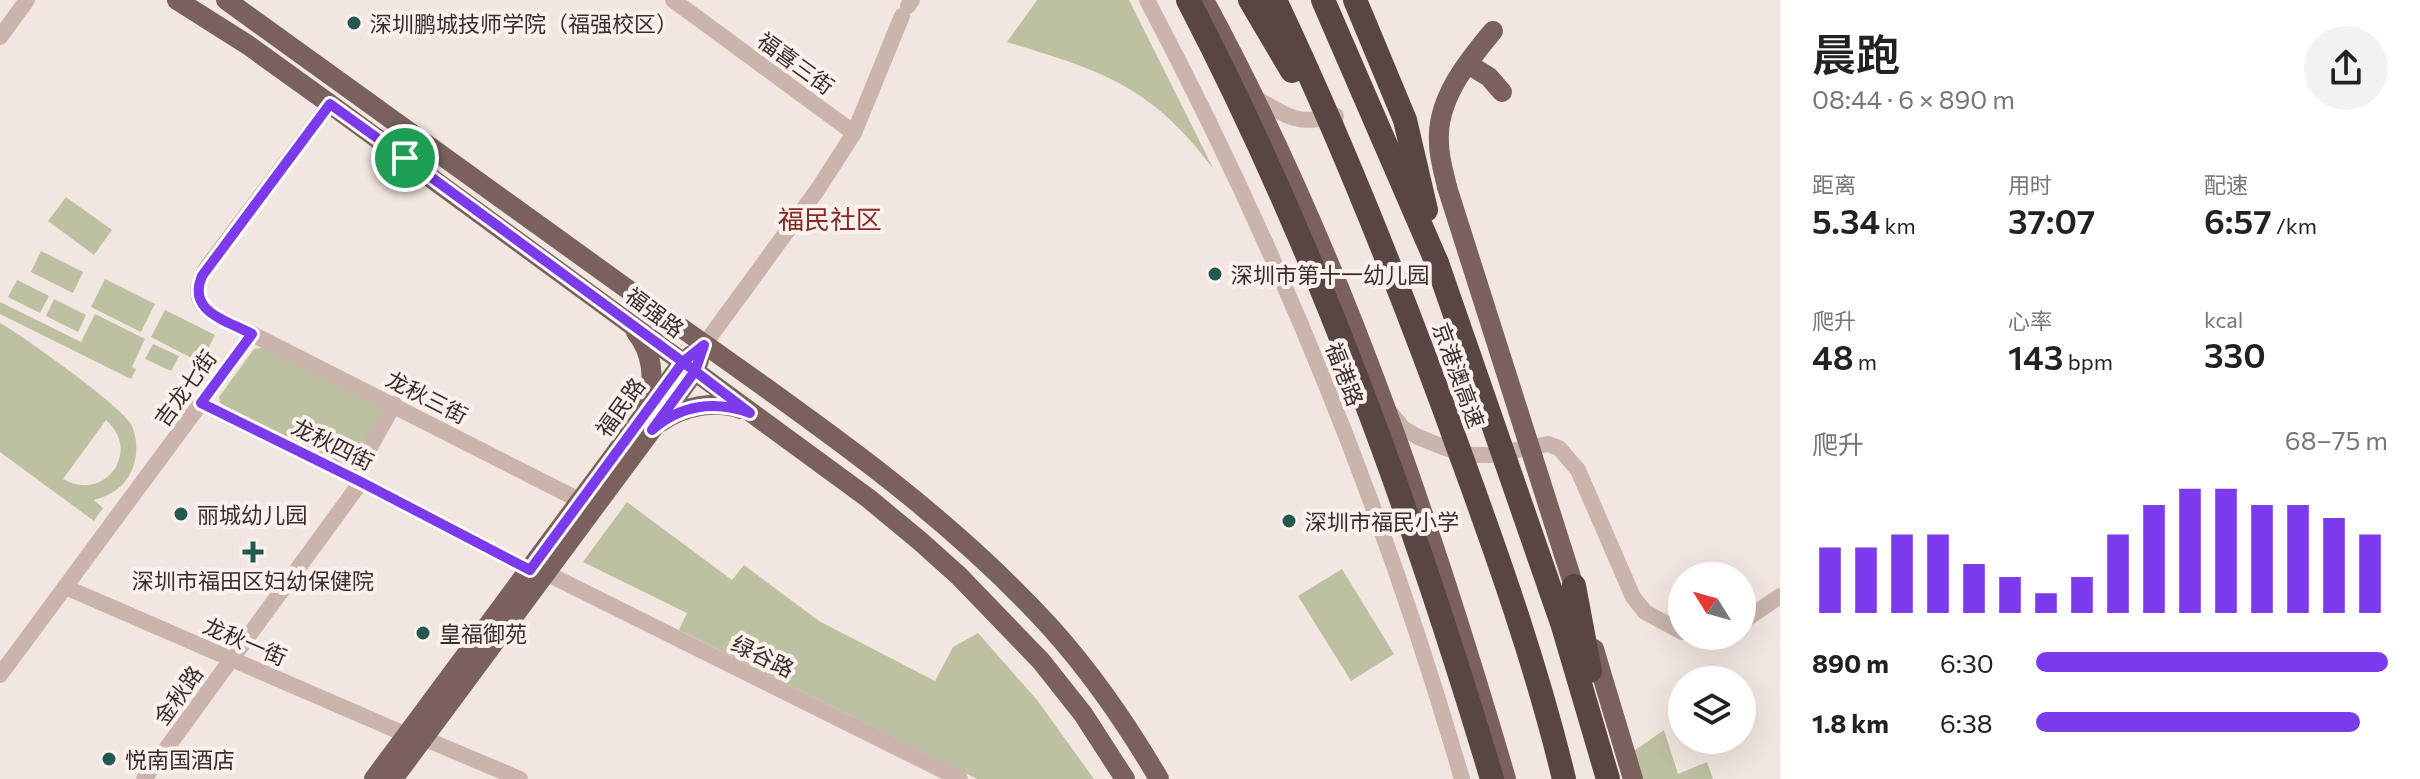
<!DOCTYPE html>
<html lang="zh">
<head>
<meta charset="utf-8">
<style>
	:root { --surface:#fff; --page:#f2f2f2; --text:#222; --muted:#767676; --accent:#7c3aed }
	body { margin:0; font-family:Commissioner,"Noto Sans SC",sans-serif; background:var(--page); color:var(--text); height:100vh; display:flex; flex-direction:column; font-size:30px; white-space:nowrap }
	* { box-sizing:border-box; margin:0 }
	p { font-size:26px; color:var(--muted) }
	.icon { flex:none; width:44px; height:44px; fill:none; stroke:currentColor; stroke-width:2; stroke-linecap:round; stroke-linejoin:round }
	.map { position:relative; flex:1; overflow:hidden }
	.details { display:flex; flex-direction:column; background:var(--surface); width:640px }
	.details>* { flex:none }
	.needle { width:52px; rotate:307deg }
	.fabs { position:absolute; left:1668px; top:562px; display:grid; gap:16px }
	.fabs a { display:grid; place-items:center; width:88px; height:88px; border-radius:50%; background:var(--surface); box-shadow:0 8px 32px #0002; font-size:40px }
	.pin { position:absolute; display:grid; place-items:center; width:68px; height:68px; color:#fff; margin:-34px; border:4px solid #fff; border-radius:50%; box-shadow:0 2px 8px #0007 }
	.round { display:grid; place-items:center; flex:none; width:84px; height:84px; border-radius:42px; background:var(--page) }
	.headline { display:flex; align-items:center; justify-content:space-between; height:136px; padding:0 32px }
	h1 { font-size:44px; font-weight:600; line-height:60px }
	.stats { display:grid; grid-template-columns:repeat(3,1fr); gap:12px; height:136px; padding:8px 32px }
	.stats div { display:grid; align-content:center }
	.stats b { font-size:34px; font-weight:600 }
	.stats small { font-size:22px; font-weight:400 }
	.stats p { font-size:22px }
	.chart { height:224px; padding:16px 32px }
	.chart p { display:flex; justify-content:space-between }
	.chart svg { width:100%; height:144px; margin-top:8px; stroke:var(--accent); stroke-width:6 }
	ul { padding:0 32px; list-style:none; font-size:26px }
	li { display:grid; grid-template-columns:128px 96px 1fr; align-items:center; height:60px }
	li i { height:20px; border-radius:10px; background:var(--accent) }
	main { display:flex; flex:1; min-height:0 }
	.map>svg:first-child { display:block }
</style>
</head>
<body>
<main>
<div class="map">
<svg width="1780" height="779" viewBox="0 0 1780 779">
	<rect width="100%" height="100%" fill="#f2e6e0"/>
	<g fill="#bdc1a1" fill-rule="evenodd">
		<path d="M1037,0H1129L1213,168C1150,85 1102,71 1007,42Z"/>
		<polygon points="66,197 112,230 94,255 48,221"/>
		<polygon points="41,251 83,272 73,293 31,272"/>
		<polygon points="105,279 155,304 141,332 91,307"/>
		<polygon points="17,280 49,296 40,313 8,297"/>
		<polygon points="54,299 86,315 78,332 46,316"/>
		<polygon points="0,302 81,342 95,314 145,339 132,367 136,369 131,379 0,314"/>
		<polygon points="165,310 215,335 201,363 151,337"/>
		<path d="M0,323C23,336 120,405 131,424C138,439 138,457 131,472C124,487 110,496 94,500L103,508L94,521L0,452ZM106,420C142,451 105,503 63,479Z"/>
		<polygon points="153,344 179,356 171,371 145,359"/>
		<polygon points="267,347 380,403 384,415 357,464 345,468 221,408 219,397 254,349"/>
		<polygon points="627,502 732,580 744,565 819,621 935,681 953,647 978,633 1037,700 1094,779 977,779 679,630 687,613 583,562"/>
		<polygon points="1342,569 1394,654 1351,681 1298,596"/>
		<polygon points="1664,730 1678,774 1707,762 1713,779 1639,779 1634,751"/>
	</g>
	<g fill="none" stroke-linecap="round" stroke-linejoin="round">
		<g stroke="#cab4ac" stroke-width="16">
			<polyline points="673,0 854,133"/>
			<path d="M1147,0C1278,248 1384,509 1462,779"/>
			<polyline points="908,6 912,0"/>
			<polyline points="0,37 27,0"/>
			<path d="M1253,96C1286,116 1297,126 1336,116"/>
			<polyline points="252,334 581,501"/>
			<polyline points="704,345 818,189 854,133 902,16"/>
			<polyline points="201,403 361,482 530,570"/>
			<polyline points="1389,411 1403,428 1418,437 1448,449 1472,455 1491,455 1548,444 1559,448 1578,470 1633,597 1645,612 1682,632"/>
			<polyline points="353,478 394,404"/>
			<polyline points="546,573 960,779"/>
			<polyline points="65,587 407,735"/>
			<polyline points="1742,622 1780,596"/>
			<path d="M0,675L252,334C221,317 180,310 207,267L330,104"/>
			<polyline points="423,738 520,779"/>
			<polyline points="144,779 361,482"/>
		</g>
		<g stroke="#7a615d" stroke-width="20">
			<polyline points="177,0 248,45 330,104 868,498 920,541 959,576 1041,661 1083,714 1125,779"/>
			<path d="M226,0C369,103 512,206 655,309C793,408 938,503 1052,629C1093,675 1128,726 1159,779"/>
			<path d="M1204,0C1337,245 1428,512 1506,779"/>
			<polyline points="1468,64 1489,77 1502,92"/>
			<path d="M1447,187C1444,173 1439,158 1439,143C1436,100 1467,62 1493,31"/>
			<path d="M636,332C654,355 655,381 646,408"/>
			<path d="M661,422C683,406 715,400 741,409"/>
			<polyline points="374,779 683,362 692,355"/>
			<polyline points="393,779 665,412 695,371 699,360"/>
		</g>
		<g stroke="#594542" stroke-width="24">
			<path d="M1188,0C1317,248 1412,512 1492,779"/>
			<polyline points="1323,0 1437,263"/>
			<polyline points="1355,0 1405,120 1426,210"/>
		</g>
		<g stroke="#7a615d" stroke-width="20">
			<polyline points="1447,187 1578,599"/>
			<polyline points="1594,649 1633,779"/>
		</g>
		<g stroke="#594542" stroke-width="24">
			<polyline points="1250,0 1292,71"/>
			<path d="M1275,0C1346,150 1407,305 1463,461C1501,565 1538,671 1564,779"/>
			<polyline points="1437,263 1563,626 1608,779"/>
			<polyline points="1574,586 1590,671"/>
		</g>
	</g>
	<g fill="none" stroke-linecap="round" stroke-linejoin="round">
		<g stroke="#fff" stroke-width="16">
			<path id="route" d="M405,158L330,104L202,276C187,312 226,320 252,334L201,403L361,482L530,570L683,362L750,413C715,400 680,405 652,430L695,371L704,345L683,362L405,158"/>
		</g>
		<use href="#route" stroke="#7c3aed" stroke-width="10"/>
	</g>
	<g fill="#225951" stroke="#faf1ed" stroke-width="3">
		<circle cx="354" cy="23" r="8"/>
		<circle cx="1215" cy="274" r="8"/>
		<circle cx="181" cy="514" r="8"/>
		<circle cx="1289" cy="521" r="8"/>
		<path d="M249 540h8v8h8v8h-8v8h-8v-8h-8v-8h8z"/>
		<circle cx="423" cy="633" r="8"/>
		<circle cx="109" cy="759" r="8"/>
	</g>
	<g text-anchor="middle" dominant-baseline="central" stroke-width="8" stroke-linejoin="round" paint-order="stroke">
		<g font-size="22" fill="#392c2b" stroke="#faf1ed" text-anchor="start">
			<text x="370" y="23">深圳鹏城技师学院（福强校区）</text>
			<text x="1231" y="274">深圳市第十一幼儿园</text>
			<text x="197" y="514">丽城幼儿园</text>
			<text x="1305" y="521">深圳市福民小学</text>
			<text x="253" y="580" text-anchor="middle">深圳市福田区妇幼保健院</text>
			<text x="439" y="633">皇福御苑</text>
			<text x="125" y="759">悦南国酒店</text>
		</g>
		<g font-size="22" fill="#392c2b" stroke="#faf1ed">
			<text transform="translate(796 63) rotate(36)">福喜三街</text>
			<text transform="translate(655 312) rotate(37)">福强路</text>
			<text transform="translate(1345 374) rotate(69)">福港路</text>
			<text transform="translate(1459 375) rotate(70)">京港澳高速</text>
			<text transform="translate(185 388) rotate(-54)">吉龙七街</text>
			<text transform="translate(427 397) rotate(27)">龙秋三街</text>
			<text transform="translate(620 407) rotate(-54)">福民路</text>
			<text transform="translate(333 444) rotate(26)">龙秋四街</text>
			<text transform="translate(245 641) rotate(23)">龙秋一街</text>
			<text transform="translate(763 656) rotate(26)">绿谷路</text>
			<text transform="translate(178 695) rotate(-54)">金秋路</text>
		</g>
		<g font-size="26" fill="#852a27" stroke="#faf1ed">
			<text x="830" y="218">福民社区</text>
		</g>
	</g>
</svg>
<div class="fabs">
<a><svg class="needle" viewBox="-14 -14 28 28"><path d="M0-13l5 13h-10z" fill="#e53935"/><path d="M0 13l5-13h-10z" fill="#767676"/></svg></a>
<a><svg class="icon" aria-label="layers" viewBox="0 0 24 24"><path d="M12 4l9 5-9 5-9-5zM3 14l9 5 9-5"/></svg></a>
</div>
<div class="pin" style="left:405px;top:158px;background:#1e9e55"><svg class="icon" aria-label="arrive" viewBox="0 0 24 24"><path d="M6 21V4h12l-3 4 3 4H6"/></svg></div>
</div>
<section class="details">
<div class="headline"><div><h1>晨跑</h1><p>08:44 · 6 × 890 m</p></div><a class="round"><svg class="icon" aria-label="share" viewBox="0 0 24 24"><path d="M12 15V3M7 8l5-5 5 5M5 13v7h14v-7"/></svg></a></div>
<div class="stats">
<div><p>距离</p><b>5.34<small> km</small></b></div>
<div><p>用时</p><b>37:07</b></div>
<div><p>配速</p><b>6:57<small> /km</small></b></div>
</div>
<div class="stats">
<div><p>爬升</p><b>48<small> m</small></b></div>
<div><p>心率</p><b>143<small> bpm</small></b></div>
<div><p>kcal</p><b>330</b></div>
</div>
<div class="chart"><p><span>爬升</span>68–75 m</p>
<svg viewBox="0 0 160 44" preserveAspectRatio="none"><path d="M5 44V24M15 44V24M25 44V20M35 44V20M45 44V29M55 44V33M65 44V38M75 44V33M85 44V20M95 44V11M105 44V6M115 44V6M125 44V11M135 44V11M145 44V15M155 44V20"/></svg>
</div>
<ul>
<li><b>890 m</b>6:30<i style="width:100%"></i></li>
<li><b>1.8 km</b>6:38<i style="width:92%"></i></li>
</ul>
</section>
</main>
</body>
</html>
